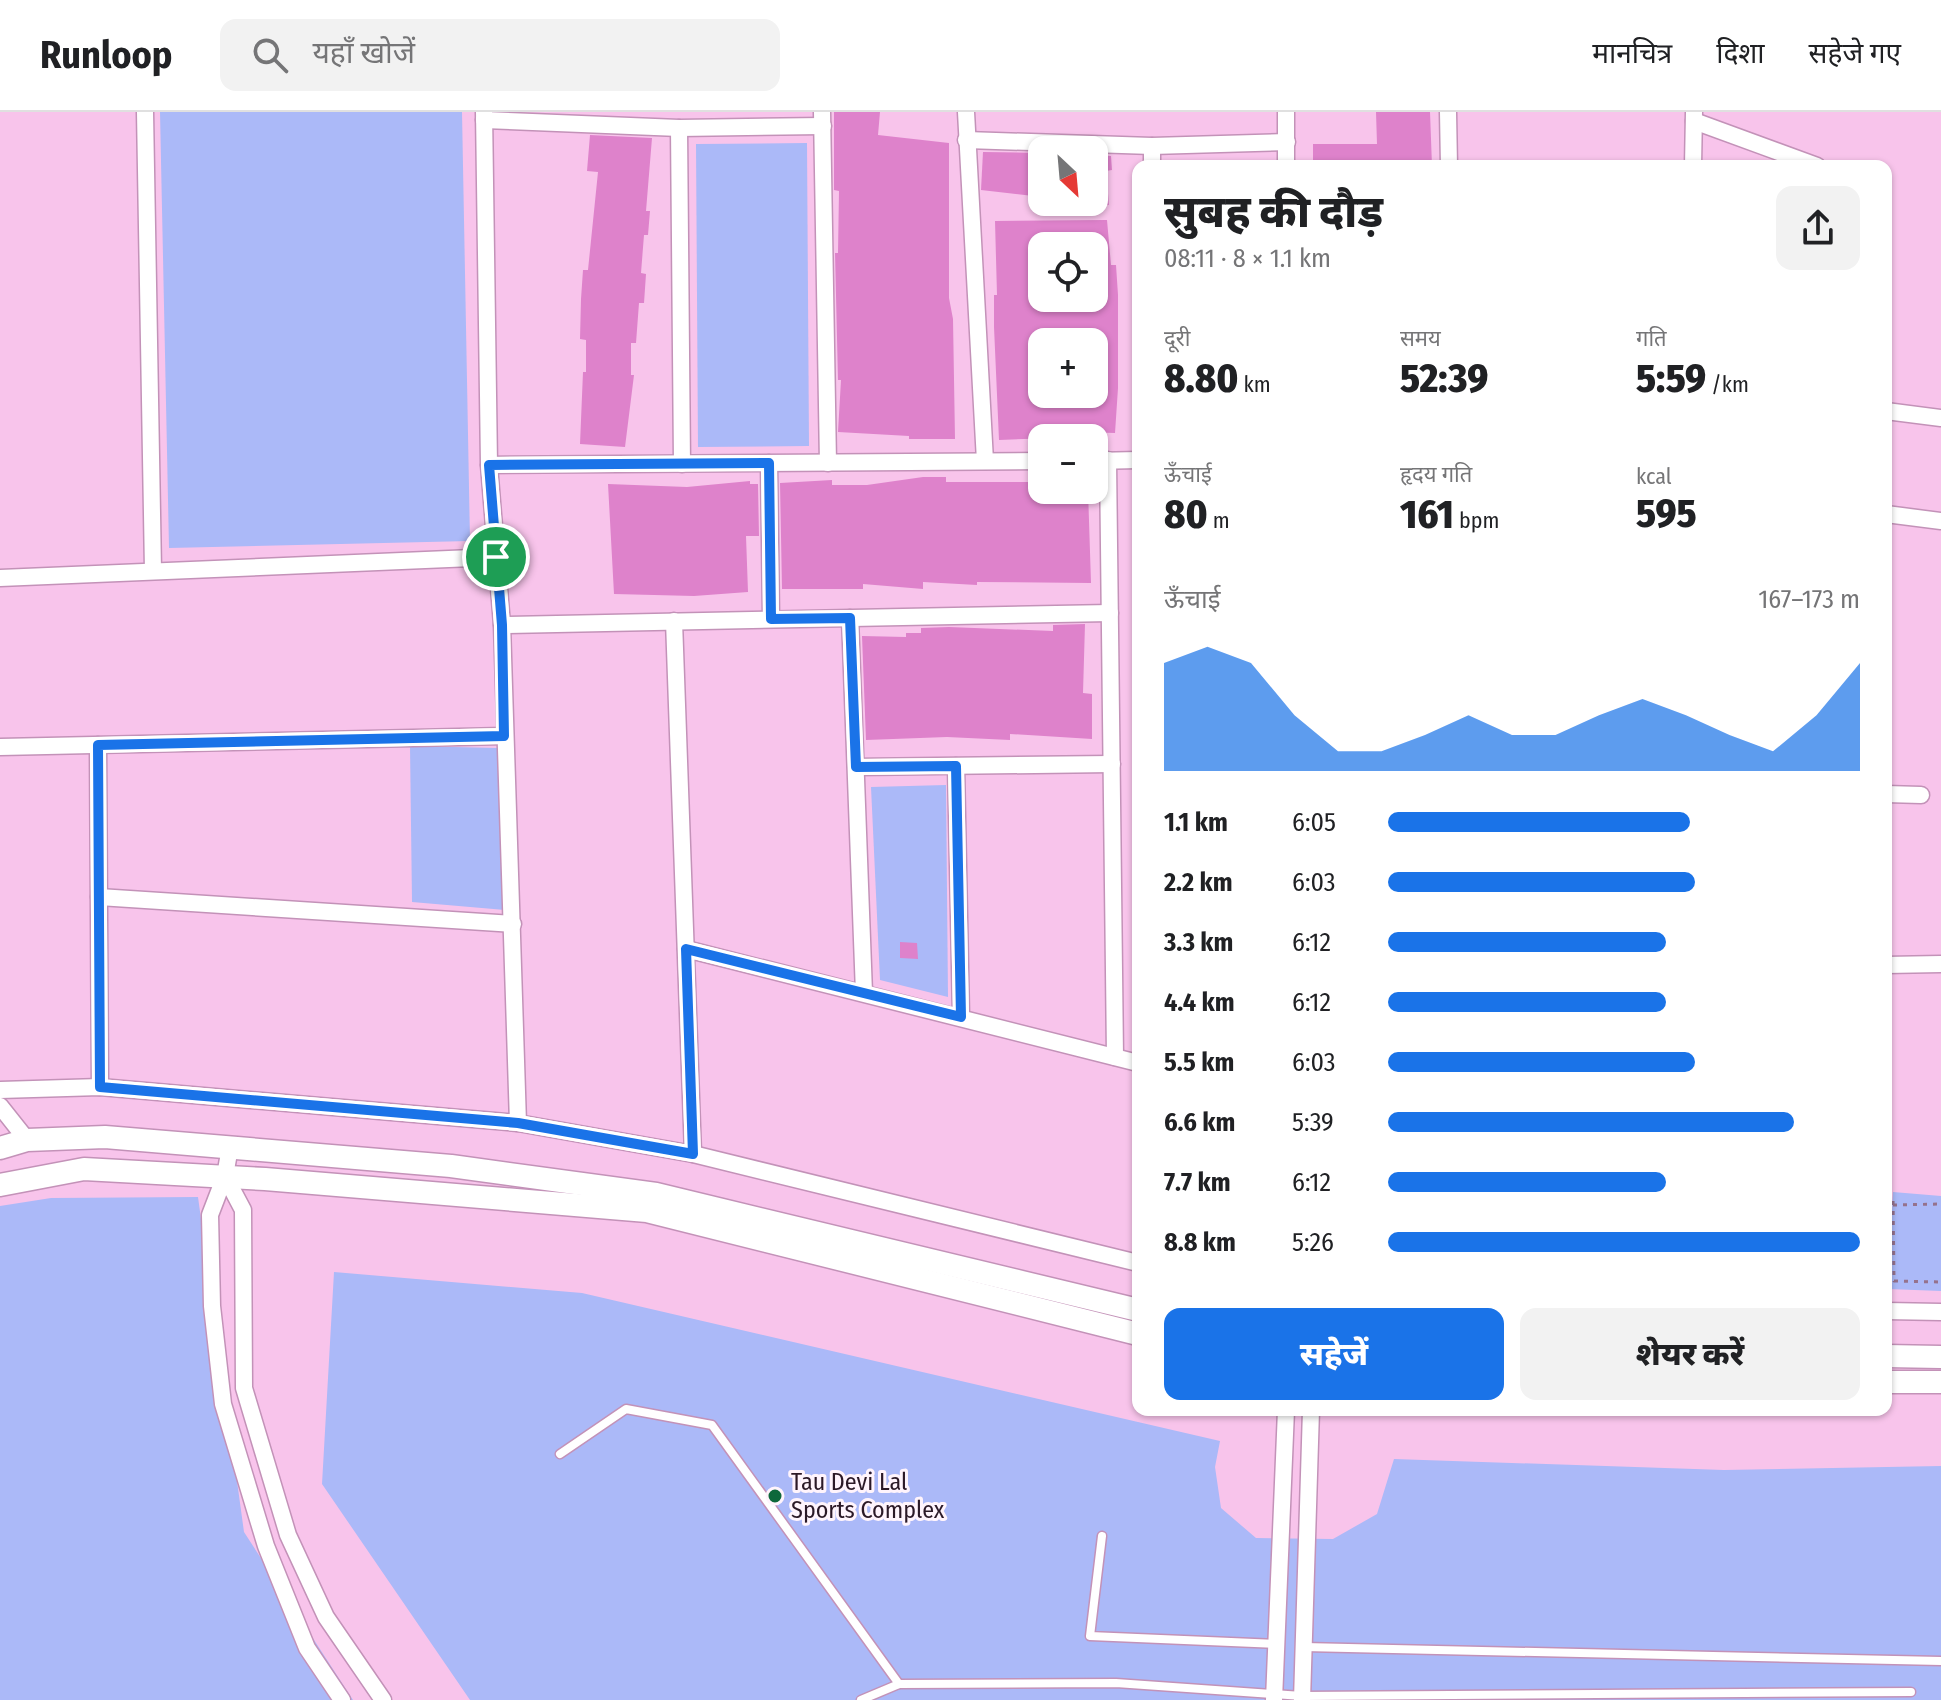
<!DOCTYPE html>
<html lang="hi">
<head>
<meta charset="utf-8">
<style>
	:root { --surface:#fff; --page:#f2f2f2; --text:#202124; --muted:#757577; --line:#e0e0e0; --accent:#1a73e8 }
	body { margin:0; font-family:"Fira Sans Condensed","Noto Sans Devanagari",sans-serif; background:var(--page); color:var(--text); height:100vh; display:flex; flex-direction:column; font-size:30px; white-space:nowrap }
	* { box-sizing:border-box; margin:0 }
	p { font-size:26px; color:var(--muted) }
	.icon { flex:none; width:44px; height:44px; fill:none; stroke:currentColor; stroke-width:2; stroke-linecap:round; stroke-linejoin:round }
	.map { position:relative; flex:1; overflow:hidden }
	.panel { position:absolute; left:1132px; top:48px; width:760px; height:1256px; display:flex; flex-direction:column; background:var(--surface); border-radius:16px; box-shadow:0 2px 6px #0004 }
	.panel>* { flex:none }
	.needle { width:52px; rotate:154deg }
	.controls { position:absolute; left:1028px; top:24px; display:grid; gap:16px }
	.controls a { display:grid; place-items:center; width:80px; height:80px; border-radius:16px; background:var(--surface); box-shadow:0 2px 6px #0004; font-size:40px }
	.pin { position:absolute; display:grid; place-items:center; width:68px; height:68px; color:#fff; margin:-34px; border:4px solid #fff; border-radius:50%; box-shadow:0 2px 8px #0007 }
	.round { display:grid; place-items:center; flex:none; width:84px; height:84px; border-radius:16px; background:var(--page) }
	.headline { display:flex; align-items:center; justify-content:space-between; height:136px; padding:0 32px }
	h1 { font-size:44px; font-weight:800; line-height:60px }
	.stats { display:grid; grid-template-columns:repeat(3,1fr); gap:12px; height:136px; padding:8px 32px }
	.stats div { display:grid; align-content:center }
	.stats b { font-size:40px; font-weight:800 }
	.stats small { font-size:22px; font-weight:400 }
	.stats p { font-size:22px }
	.chart { height:224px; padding:16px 32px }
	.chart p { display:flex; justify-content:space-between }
	.chart svg { width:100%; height:144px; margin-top:8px; fill:var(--accent); opacity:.7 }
	.button { display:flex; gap:16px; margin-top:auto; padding:16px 32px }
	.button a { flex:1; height:92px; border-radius:16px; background:var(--accent); color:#fff; font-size:32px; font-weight:800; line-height:92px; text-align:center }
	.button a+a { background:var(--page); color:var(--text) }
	ul { padding:0 32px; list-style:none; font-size:26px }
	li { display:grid; grid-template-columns:128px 96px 1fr; align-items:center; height:60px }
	li i { height:20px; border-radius:10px; background:var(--accent) }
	header { display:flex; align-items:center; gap:48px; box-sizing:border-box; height:112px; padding:0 40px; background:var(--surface); border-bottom:2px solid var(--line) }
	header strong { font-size:38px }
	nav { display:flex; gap:44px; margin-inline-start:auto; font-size:28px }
	.search { width:560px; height:72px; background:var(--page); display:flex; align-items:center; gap:20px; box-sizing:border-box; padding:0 28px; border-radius:16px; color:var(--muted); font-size:30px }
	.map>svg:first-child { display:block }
</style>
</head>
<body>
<header>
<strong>Runloop</strong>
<div class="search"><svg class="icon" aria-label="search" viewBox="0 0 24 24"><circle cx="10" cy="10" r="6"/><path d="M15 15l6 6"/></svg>यहाँ खोजें</div>
<nav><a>मानचित्र</a><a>दिशा</a><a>सहेजे गए</a></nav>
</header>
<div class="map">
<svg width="1941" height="1588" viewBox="0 0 1941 1588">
	<rect width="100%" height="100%" fill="#f8c4eb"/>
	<g fill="#abb9f8">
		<polygon points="160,0 462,0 470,429 169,436"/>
		<polygon points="807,31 809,334 698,335 696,32"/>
		<polygon points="410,634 497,636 505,798 412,790"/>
		<polygon points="946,673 948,885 880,868 871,675"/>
		<polygon points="1893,1080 1941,1084 1941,1179 1888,1177"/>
		<polygon points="198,1085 244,1420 353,1588 0,1588 0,1094 51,1086"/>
		<polygon points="334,1160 582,1181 1220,1329 1215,1355 1221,1396 1256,1426 1333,1427 1377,1402 1394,1347 1724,1358 1941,1354 1941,1588 470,1588 322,1372"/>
	</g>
	<g fill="#de82cb" fill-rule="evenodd">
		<polygon points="834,0 880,0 878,23 949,31 949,186 953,207 955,327 909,327 909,324 838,320 841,268 838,268 835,141 838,141 839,79 834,78"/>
		<polygon points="1376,0 1430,0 1432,54 1313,54 1313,32 1377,32"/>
		<polygon points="590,23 652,26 646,99 650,99 648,123 644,123 641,161 646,162 644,191 639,191 636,231 631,231 631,263 634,263 625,335 580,332 583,260 586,260 586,228 580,227 581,187 583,158 588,158 598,60 587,59"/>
		<polygon points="983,40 1042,41 1042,85 981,78"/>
		<polygon points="1094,43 1111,44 1112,58 1106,59 1109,93 1094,91"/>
		<path d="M1107,108L1111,153H1116L1118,183V276L1115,321L1053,319V326L999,328L994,215V183H997L995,109ZM1042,134H1094V188L1048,193V186H1042ZM1094,223V286L1042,282V230Z"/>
		<polygon points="923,365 946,365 946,370 1042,370 1042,378 1088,378 1091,471 977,470 977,473 923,470 923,477 863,472 863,477 782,477 780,371 832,368 832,373 867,373"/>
		<polygon points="750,369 750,372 758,372 759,424 746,424 748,480 694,484 614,482 608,372 687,375"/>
		<polygon points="1085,512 1083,581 1092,582 1092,627 1010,622 1010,628 947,625 866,628 862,524 906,525 906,521 921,521 921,516 949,515 1053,519 1053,513"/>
		<polygon points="900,830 917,831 918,847 900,846"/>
	</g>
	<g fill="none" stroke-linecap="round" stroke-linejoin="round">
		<g stroke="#c392b8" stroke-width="11">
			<g id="service">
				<polyline points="560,1342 626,1297 712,1313 899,1572"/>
				<polyline points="1102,1424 1090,1524 1276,1532"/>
				<polyline points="1304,1535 1941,1549"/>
				<polyline points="861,1588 899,1572 1116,1571 1302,1584 1911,1580"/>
			</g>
		</g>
		<g stroke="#c392b8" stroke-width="19">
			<g id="minor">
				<polyline points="145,0 153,459"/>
				<polyline points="484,0 489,353 502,513 518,1011"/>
				<polyline points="822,0 828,351"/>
				<polyline points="966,0 985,349"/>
				<polyline points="1448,0 1449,54"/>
				<polyline points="484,8 679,16 823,14"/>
				<polyline points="1694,9 1817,54"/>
				<polyline points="679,16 682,352"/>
				<polyline points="966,28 1152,34 1287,30"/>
				<polyline points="1152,34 1152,54"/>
				<polyline points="1286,54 1286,0"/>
				<polyline points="1693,54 1694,0"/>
				<polyline points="1886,299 1941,306"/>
				<polyline points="1108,348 1115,945"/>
				<polyline points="1094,349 1138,348"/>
				<polyline points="769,351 771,507"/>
				<polyline points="489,353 1042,349"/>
				<polyline points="1886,402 1941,409"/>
				<polyline points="0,466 496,445"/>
				<polyline points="850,506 864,881"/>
				<polyline points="674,509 693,1042"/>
				<polyline points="502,513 1110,501"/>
				<polyline points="98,633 100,975"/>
				<polyline points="0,635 504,624"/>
				<polyline points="956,654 961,905"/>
				<polyline points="856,655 1112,652"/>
				<polyline points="1886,682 1921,683"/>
				<polyline points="99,785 513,812"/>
				<polyline points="686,837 1138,951"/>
				<polyline points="1886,853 1941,852"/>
				<polyline points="0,978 100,975 518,1011 693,1042 1138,1151"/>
				<polyline points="0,994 27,1028"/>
				<polyline points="230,1035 225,1064 210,1103 212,1194 223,1292 266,1434 307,1536 342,1588"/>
				<polyline points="225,1064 243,1098 244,1276 288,1423 326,1505 383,1588"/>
				<polyline points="1886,1199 1941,1200"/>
				<polyline points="1274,1588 1286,1298"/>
				<polyline points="1302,1588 1311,1298"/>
			</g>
		</g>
		<g stroke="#c392b8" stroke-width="25">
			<g id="tertiary">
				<polyline points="0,1036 27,1028 105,1025 451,1054 656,1082 1138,1198"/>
				<polyline points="0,1073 84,1057 265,1067 647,1099 1138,1222"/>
				<polyline points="1886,1244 1941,1245"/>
				<polyline points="1886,1270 1941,1270"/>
			</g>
		</g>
		<g stroke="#95728d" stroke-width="3" stroke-dasharray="4 6" stroke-linecap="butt">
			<polyline points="1886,1086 1893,1086 1894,1169 1941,1170"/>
			<polyline points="1893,1093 1941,1092"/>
		</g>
		<use href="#service" stroke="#fff" stroke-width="8"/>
		<use href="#minor" stroke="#fff" stroke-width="16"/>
		<use href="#tertiary" stroke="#fff" stroke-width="22"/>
	</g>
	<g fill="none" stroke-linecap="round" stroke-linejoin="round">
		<g stroke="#fff" stroke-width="16">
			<polygon id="route" points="769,351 771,507 850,506 856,655 956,654 961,905 686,837 693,1042 518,1011 100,975 98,633 504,624 502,513 489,353"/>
		</g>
		<use href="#route" stroke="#1a73e8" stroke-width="10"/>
	</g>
	<circle fill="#0d683b" stroke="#fff4fc" stroke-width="3" cx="775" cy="1384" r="8"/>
	<g text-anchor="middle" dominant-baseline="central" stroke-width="6" stroke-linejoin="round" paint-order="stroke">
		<g font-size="24" fill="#2b1927" stroke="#fff4fc" text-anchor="start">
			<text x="791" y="1370">Tau Devi Lal<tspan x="791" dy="28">Sports Complex</tspan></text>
		</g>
	</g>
</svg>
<div class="controls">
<a><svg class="needle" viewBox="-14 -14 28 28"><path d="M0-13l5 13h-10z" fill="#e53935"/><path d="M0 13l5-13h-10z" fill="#757577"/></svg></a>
<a><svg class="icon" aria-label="locate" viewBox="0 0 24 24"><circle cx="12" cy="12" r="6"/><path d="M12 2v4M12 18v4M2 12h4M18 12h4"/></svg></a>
<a>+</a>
<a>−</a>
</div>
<div class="pin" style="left:496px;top:445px;background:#1e9e55"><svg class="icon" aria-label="arrive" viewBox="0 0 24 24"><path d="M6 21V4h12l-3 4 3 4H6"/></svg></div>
<section class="panel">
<div class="headline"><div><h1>सुबह की दौड़</h1><p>08:11 · 8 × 1.1 km</p></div><a class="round"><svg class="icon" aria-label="share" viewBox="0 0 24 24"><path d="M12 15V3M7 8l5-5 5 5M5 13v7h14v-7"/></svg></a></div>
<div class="stats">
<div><p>दूरी</p><b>8.80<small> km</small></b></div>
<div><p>समय</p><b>52:39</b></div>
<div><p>गति</p><b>5:59<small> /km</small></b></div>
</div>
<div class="stats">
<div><p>ऊँचाई</p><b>80<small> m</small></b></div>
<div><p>हृदय गति</p><b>161<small> bpm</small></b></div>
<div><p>kcal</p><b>595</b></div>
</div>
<div class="chart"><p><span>ऊँचाई</span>167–173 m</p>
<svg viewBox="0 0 160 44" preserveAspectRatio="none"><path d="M0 44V11L10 6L20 11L30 27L40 38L50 38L60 33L70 27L80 33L90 33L100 27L110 22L120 27L130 33L140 38L150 27L160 11V44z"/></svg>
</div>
<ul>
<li><b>1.1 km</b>6:05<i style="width:64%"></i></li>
<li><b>2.2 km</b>6:03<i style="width:65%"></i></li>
<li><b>3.3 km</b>6:12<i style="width:59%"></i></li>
<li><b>4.4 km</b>6:12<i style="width:59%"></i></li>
<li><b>5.5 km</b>6:03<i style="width:65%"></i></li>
<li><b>6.6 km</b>5:39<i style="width:86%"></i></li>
<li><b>7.7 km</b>6:12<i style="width:59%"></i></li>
<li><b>8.8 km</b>5:26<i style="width:100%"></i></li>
</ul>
<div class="button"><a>सहेजें</a><a>शेयर करें</a></div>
</section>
</div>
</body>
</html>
